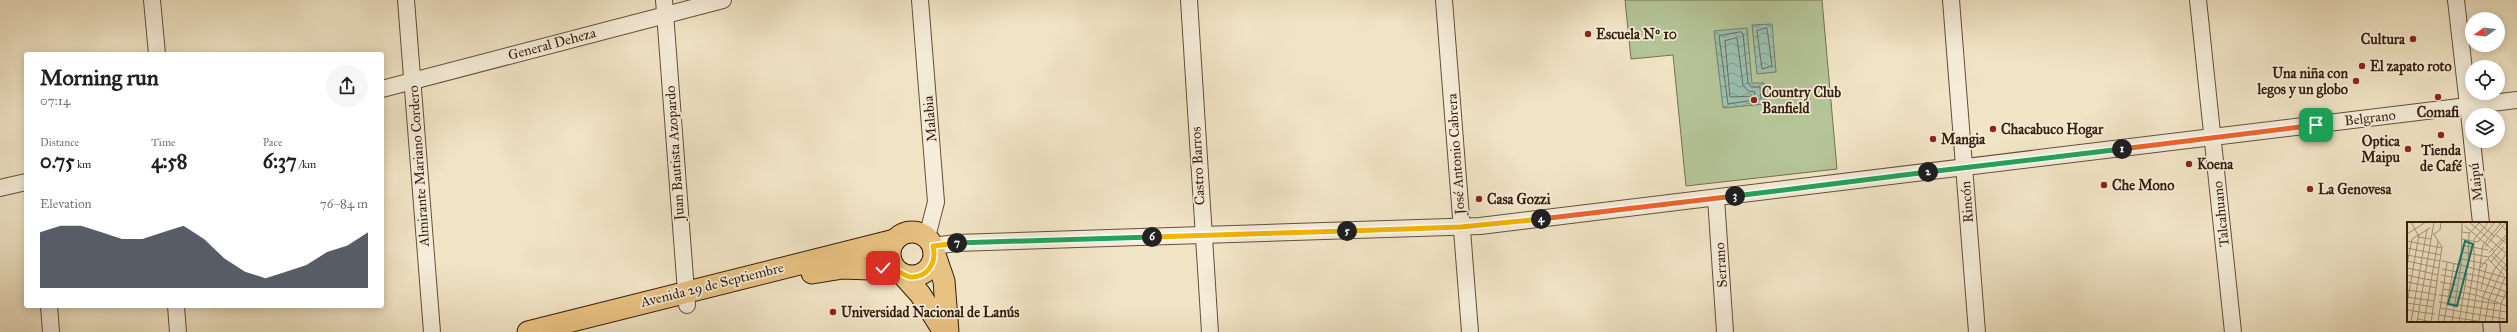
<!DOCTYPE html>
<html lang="en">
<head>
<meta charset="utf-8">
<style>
	:root { --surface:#fff; --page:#f6f6f6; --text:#202124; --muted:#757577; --accent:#111827 }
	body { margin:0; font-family:"IM FELL Great Primer",serif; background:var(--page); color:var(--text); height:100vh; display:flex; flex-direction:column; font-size:15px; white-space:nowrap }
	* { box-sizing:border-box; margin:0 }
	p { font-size:13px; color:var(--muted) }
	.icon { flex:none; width:22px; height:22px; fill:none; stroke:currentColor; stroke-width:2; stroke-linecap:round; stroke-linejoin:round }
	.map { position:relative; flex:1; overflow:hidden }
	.side { position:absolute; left:24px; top:52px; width:360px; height:256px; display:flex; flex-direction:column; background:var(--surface); border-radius:4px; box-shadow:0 2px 10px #0003 }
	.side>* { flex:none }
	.needle { width:26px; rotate:255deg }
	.fabs { position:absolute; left:2465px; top:12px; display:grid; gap:8px }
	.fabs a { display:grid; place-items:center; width:40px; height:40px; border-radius:50%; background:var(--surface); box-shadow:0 2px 10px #0003; font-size:20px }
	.pin { position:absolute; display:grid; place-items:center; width:34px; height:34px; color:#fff; margin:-17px; border-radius:8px; box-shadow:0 2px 6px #0006 }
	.km { position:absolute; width:20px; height:20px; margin:-10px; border-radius:50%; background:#222; color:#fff; font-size:11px; line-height:20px; text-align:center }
	.round { display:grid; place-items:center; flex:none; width:42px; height:42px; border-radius:21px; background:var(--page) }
	.head { display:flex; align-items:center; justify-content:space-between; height:68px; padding:0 16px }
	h1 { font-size:22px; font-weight:800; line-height:30px }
	.metrics { display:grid; grid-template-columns:repeat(3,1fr); gap:6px; height:68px; padding:4px 16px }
	.metrics div { display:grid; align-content:center }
	.metrics b { font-size:20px; font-weight:800 }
	.metrics small { font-size:11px; font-weight:400 }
	.metrics p { font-size:11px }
	.chart { height:112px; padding:8px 16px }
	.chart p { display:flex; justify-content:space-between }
	.chart svg { width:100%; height:72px; margin-top:4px; fill:var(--accent); opacity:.7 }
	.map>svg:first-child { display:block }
</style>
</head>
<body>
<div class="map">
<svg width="2517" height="332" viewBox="0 0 2517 332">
	<defs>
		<pattern id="water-waves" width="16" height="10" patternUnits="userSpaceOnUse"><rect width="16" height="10" fill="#9bbfaf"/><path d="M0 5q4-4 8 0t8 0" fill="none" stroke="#7f9b8d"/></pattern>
	</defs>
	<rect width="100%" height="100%" fill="#f0e4c5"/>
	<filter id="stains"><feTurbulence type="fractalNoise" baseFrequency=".005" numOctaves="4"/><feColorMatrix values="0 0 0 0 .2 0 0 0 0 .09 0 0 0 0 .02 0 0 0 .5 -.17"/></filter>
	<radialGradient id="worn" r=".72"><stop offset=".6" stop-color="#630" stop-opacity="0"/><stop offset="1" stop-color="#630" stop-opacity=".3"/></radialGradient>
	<polygon fill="#b5c598" stroke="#767152" points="1625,0 1822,0 1837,169 1686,186 1673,55 1631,59"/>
	<g fill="url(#water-waves)" stroke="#737e6e">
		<polygon points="1772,24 1776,72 1757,74 1752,25"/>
		<polygon points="1747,28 1752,83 1764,83 1765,104 1723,108 1714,31"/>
	</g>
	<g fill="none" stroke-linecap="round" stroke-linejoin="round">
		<g stroke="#686e5e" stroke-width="1">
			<polygon points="1767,28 1772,66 1762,69 1757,31"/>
			<polygon points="1741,32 1743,34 1748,83 1751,87 1760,87 1761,99 1728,104 1719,36"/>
			<polygon points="1737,38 1743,85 1748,91 1755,92 1754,96 1730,97 1725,41"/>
		</g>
		<g stroke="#644f3a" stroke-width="18">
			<g id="minor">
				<polyline points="152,0 157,54"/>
				<polyline points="406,0 432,332"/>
				<polyline points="664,0 687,305"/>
				<polyline points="920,0 936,202 927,237"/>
				<polyline points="1189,0 1210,332"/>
				<polyline points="1444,0 1470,332"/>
				<polyline points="1951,0 1977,332"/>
				<polyline points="2198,0 2233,332"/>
				<polyline points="2456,0 2472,140"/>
				<polyline points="382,89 723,0"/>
				<polyline points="2472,141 2481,223"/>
				<polyline points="0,188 26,182"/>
				<polyline points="1716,198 1725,332"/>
				<polyline points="933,246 956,243 1480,226 2517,100"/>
				<polyline points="49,306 51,332"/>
				<polyline points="176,306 178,332"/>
				<polyline points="2491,321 2492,332"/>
			</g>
		</g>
		<g stroke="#361d0c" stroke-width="23">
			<g id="major">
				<circle cx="912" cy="254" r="22"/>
				<polyline points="934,252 944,281 948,332"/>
				<polyline points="812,273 843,268 896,270"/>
				<polyline points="902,274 920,294 944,332"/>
				<polyline points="528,332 895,240"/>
			</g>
		</g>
		<use href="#minor" stroke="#f5edd9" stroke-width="16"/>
		<use href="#major" stroke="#e8c282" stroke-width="21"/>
	</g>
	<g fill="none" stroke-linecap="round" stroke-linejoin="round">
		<g stroke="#fff" stroke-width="8">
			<polyline id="split-1" points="2122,149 2316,125"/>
		</g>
		<g stroke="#fff" stroke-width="8">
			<polyline id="split-2" points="1928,172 2122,149"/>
		</g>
		<g stroke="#fff" stroke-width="8">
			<polyline id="split-3" points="1735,196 1928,172"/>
		</g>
		<g stroke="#fff" stroke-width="8">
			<polyline id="split-4" points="1541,219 1735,196"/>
		</g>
		<g stroke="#fff" stroke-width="8">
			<polyline id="split-5" points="1347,231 1461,227 1541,219"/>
		</g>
		<g stroke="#fff" stroke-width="8">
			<polyline id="split-6" points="1152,237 1347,231"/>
		</g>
		<g stroke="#fff" stroke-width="8">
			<polyline id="split-7" points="957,243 1152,237"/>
		</g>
		<g stroke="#fff" stroke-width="8">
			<path id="split-8" d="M883,268C887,269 892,269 896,270C901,272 904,276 910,277C928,278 937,262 933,246L957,243"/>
		</g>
		<use href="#split-1" stroke="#f0652b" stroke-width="5"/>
		<use href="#split-2" stroke="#22a559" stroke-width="5"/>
		<use href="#split-3" stroke="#22a559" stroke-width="5"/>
		<use href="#split-4" stroke="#f0652b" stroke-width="5"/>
		<use href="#split-5" stroke="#f5b400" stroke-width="5"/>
		<use href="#split-6" stroke="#f5b400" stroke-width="5"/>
		<use href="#split-7" stroke="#22a559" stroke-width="5"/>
		<use href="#split-8" stroke="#f5b400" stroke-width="5"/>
	</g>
	<g fill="#8f2418" stroke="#f5edd9" stroke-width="1.5">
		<circle cx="1588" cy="34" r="4"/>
		<circle cx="2413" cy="39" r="4"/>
		<circle cx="2362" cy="66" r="4"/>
		<circle cx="2356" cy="81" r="4"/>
		<circle cx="2438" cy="97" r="4"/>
		<circle cx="1754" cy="100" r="4"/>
		<circle cx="1993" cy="129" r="4"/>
		<circle cx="2441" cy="135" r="4"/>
		<circle cx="1933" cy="139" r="4"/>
		<circle cx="2408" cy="149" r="4"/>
		<circle cx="2189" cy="164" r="4"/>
		<circle cx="2104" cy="185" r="4"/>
		<circle cx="2310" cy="189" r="4"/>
		<circle cx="1479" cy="199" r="4"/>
		<circle cx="833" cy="312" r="4"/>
	</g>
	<g text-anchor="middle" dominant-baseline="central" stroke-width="3.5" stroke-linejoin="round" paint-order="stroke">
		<g font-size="14" font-weight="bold" fill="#361d0c" stroke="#f5edd9" text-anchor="start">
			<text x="1596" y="34">Escuela Nº 10</text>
			<text x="2405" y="39" text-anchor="end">Cultura</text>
			<text x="2370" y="66">El zapato roto</text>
			<text x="2348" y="73" text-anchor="end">Una niña con<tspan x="2348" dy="16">legos y un globo</tspan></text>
			<text x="1762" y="92">Country Club<tspan x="1762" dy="16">Banfield</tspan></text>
			<text x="2438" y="112" text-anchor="middle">Comafi</text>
			<text x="2001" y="129">Chacabuco Hogar</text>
			<text x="1941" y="139">Mangia</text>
			<text x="2400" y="141" text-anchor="end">Optica<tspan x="2400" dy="16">Maipu</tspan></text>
			<text x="2441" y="150" text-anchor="middle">Tienda<tspan x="2441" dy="16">de Café</tspan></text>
			<text x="2197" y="164">Koena</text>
			<text x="2112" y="185">Che Mono</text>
			<text x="2318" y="189">La Genovesa</text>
			<text x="1487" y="199">Casa Gozzi</text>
			<text x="841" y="312">Universidad Nacional de Lanús</text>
		</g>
		<g font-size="14" fill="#361d0c" stroke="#f5edd9">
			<text transform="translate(552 44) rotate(-15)">General Deheza</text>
			<text transform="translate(2370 118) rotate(-7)">Belgrano</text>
			<text transform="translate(930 119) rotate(-95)">Malabia</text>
			<text transform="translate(675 153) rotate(-94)">Juan Bautista Azopardo</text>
			<text transform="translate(1456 154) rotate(-94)">José Antonio Cabrera</text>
			<text transform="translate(419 166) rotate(-94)">Almirante Mariano Cordero</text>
			<text transform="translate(1198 166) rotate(-93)">Castro Barros</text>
			<text transform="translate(2476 182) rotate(-96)">Maipú</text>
			<text transform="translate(1967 202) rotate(-94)">Rincón</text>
			<text transform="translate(2221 214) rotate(-96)">Talcahuano</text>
			<text transform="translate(1721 265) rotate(-94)">Serrano</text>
			<text transform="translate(712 285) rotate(-14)">Avenida 29 de Septiembre</text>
		</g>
	</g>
	<g transform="translate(2407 222)">
		<rect width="100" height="100" fill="#f0e4c5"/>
		<path fill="none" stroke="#a6947b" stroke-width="1" d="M4,0L11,13M62,0L100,32M91,0L100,9M72,1L88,15M58,4L87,29M55,10L63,11L73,0M0,12L19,0M27,12L33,8L34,0M89,13L100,22M11,15L24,17M5,17L23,6M54,17L71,20L88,0M0,19L35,26M54,23L81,28M78,25L99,0M0,26L34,33M54,30L82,35M82,31L100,12M86,31L100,44M0,33L33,39M84,33L100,50M54,37L80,42L74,67M81,37L97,53M0,39L32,46M35,39L54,43L55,0M84,40L97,25M0,42L5,17M54,43L100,56M61,45L62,11M0,46L19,50M73,46L100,15M35,47L72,54L100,63M19,50L31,53M0,53L17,57M34,53L71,60L100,70M18,57L31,59M0,60L30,66M33,60L50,63M58,64L100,76M36,67L69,73L100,84M0,68L15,70M16,70L30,73M32,73L91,82M0,75L27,79M32,80L100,90M0,81L13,83M0,82L12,12M14,83L26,85M33,86L98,97M0,88L13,90M13,90L28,92M32,93L76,100M11,97L25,100M72,99L76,75L87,48L100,31M4,100L20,7M10,100L27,0M17,100L31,19M24,100L35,25L26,11M31,100L40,41M37,100L47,42M45,100L54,43M52,100L60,51M58,100L67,45V17L82,0M65,100L76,23L95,0M78,100L82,77L94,49L100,42M85,100L88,79L98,55M92,100L94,82L100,68"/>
		<path fill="#0f766e" fill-opacity="0.15" stroke="#0f766e" stroke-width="2" d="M58,19L66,22L50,84L41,82Z"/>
		<rect width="100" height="100" fill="none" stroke="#361d0c" stroke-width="2"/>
	</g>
	<rect width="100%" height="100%" filter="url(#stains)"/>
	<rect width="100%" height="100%" fill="url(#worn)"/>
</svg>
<div class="fabs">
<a><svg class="needle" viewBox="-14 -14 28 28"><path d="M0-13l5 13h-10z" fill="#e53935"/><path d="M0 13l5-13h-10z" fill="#757577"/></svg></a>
<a><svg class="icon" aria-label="locate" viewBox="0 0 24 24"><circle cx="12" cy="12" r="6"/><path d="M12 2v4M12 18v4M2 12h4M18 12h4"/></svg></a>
<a><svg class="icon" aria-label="layers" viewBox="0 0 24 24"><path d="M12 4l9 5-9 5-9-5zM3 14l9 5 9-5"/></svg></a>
</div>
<div class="pin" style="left:2316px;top:125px;background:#1e9e55"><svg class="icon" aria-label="arrive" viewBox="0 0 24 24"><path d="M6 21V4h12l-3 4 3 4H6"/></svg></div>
<div class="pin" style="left:883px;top:268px;background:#d93025"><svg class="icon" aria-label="check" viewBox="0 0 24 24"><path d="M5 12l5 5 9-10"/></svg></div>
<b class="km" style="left:2122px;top:149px">1</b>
<b class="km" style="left:1928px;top:172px">2</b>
<b class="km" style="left:1735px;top:196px">3</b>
<b class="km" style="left:1541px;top:219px">4</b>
<b class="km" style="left:1347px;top:231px">5</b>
<b class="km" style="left:1152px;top:237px">6</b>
<b class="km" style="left:957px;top:243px">7</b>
<section class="side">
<div class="head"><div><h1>Morning run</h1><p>07:14</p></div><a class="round"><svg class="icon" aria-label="share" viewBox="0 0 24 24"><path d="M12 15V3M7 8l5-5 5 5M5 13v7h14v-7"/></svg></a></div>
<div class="metrics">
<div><p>Distance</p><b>0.75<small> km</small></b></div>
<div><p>Time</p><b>4:58</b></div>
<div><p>Pace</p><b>6:37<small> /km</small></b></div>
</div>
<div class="chart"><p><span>Elevation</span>76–84 m</p>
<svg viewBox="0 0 160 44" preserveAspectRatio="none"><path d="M0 44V10L10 6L20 6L30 10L40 14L50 14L60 10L70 6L80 14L90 26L100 34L110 38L120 34L130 30L140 22L150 18L160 10V44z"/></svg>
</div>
</section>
</div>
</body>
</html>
